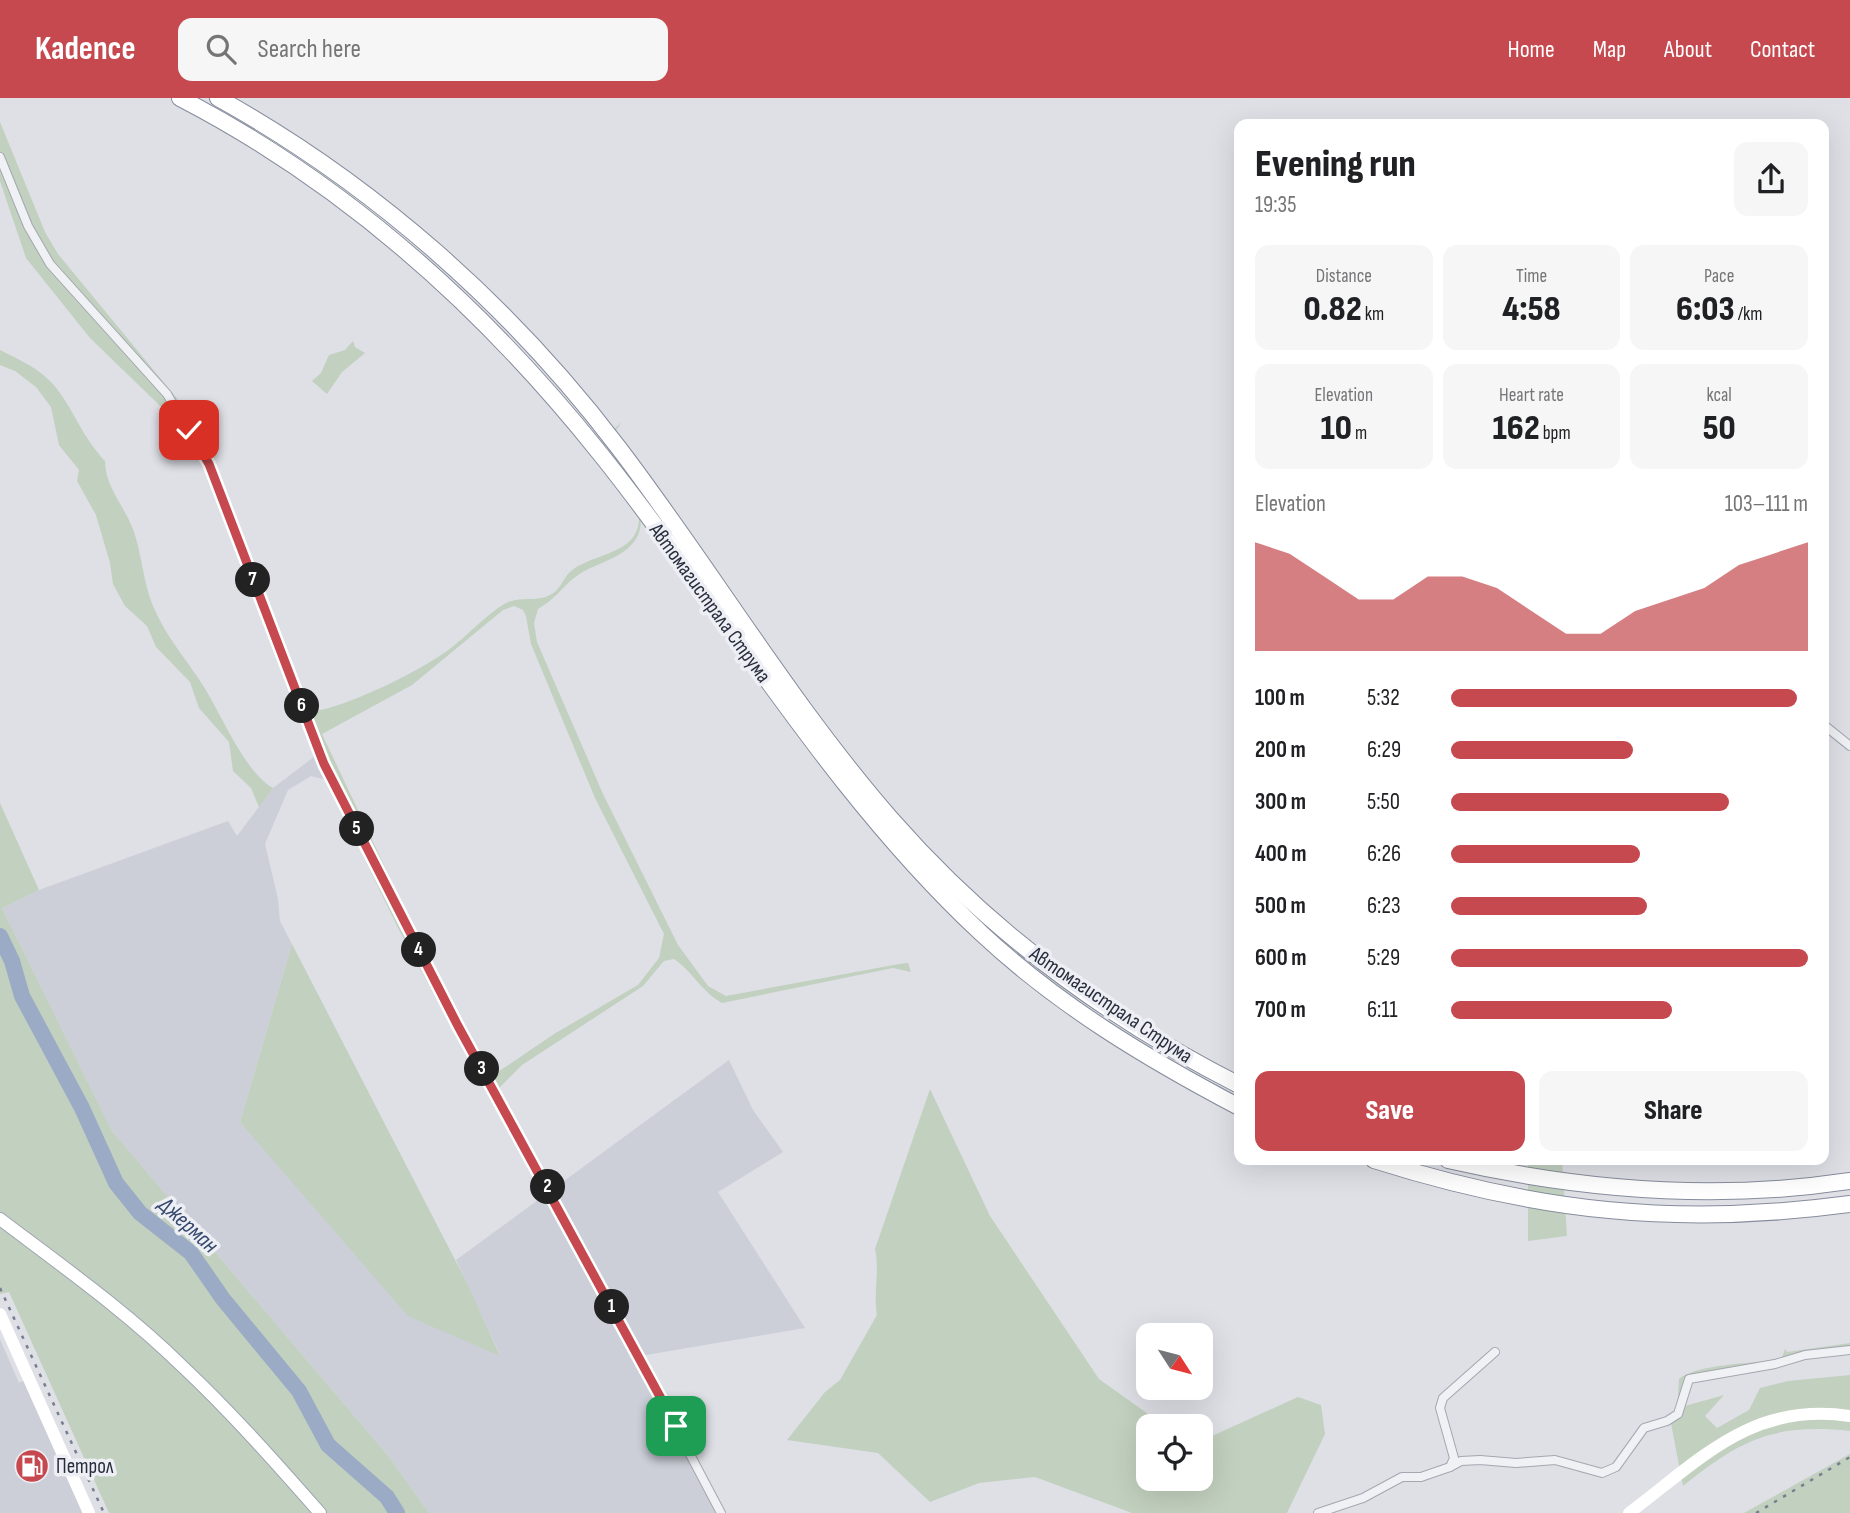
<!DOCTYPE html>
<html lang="en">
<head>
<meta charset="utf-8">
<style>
	:root { --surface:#fff; --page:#f6f6f6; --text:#202124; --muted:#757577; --accent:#c5494f }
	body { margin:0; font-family:"Sofia Sans Condensed",sans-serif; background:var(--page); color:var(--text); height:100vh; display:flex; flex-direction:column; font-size:26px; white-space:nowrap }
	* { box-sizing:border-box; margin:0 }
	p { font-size:23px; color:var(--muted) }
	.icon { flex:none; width:38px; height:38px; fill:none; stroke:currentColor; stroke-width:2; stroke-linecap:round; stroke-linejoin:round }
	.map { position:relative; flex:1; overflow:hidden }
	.panel { position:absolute; left:1234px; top:21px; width:595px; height:1046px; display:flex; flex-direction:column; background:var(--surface); border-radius:14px; box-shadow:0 7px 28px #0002 }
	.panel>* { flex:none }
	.needle { width:46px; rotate:126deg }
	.tools { position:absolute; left:1136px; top:1225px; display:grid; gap:14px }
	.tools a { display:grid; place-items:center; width:77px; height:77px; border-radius:14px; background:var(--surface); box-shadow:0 7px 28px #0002; font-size:35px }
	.pin { position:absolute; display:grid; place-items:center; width:60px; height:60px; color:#fff; margin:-30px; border-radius:14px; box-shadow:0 4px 10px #0006 }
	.km { position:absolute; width:35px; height:35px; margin:-18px; border-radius:50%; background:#222; color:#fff; font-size:19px; line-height:35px; text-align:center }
	.round { display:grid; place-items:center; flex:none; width:74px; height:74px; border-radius:14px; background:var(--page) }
	.overview { display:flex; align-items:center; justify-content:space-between; height:119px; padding:0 21px }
	h1 { font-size:38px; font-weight:800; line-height:52px }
	.figures { display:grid; grid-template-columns:repeat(3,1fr); gap:10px; height:119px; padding:7px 21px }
	.figures div { display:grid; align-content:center; border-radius:14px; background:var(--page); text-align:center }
	.figures b { font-size:35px; font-weight:800 }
	.figures small { font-size:19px; font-weight:400 }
	.figures p { font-size:19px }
	.chart { height:196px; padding:14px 21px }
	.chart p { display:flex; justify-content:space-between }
	.chart svg { width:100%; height:126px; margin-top:7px; fill:var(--accent); opacity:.7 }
	.cta { display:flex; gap:14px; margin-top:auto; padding:14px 21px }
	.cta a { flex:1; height:80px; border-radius:14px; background:var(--accent); color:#fff; font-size:28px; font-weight:800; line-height:80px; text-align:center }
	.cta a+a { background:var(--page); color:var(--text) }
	ul { padding:0 21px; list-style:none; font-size:23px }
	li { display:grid; grid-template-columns:112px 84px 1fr; align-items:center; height:52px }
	li i { height:18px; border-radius:9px; background:var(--accent) }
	header { display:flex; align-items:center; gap:42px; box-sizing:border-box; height:98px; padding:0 35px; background:var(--accent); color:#fff }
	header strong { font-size:33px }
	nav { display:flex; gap:38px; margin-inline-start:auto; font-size:24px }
	.search { width:490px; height:63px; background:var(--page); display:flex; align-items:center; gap:18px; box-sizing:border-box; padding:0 24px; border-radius:14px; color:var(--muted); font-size:26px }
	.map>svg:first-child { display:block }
</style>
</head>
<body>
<header>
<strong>Kadence</strong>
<div class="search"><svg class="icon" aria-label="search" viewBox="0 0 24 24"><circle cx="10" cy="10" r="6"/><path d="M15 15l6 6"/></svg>Search here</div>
<nav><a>Home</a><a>Map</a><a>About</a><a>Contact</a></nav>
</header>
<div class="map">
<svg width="1850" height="1415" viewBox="0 0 1850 1415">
	<rect width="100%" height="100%" fill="#dee0e6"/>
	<g fill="#cccfd8">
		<polygon points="315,658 327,682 311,678 288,692 265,746 278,801 280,823 292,846 240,1024 500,1257 456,1162 729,962 753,1012 783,1054 718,1094 805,1230 640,1258 721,1415 429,1415 390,1360 112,1033 2,810 39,792 228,723 237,738 273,690"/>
		<polygon points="0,1241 19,1285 28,1280 89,1415 0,1415"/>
	</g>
	<g fill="#c2d0bf" fill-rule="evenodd">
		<path d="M0,24L45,134L58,156L198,326L311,614C347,609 421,573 451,550C469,536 485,518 504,506C520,497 535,505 550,497C561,492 562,481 571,473C594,454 641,457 639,417L599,348L605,339L622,324L603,350C624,385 668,429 617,458C604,465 586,470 574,480C558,493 558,499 538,511L534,525L537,544L603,696L678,847L708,888L726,898L899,866L908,865L911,874L893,870L722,905C702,894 692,873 674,861L664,863L643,888L522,967L498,991L553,1091L543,1098L398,830L315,658L213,386L185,332L90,240L26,160L0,83ZM514,508L523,512L526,518L531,546L595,700L664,836L659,860L638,887L554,936L492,978L430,864L322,636L412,587L503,512Z"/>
		<polygon points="353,243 355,249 365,255 342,274 327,296 312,283 321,275 329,257 345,252"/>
		<path d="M0,252C18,261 38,270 52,285C72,307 81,338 105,363C105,388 124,408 133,431C142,456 143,484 153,508C166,539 187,562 204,589C221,616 246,676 273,690L259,709L251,690L233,673L229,644L199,610L190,584L156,549L147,528L125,508L113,486L110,465L96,417L77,383L79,372L59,347L51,309L36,289L15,273L0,267Z"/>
		<polygon points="0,705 39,792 2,810 112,1033 390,1360 429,1415 109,1415 9,1194 0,1196"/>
		<polygon points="292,846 468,1187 500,1258 408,1218 240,1024"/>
		<path d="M930,991L990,1118L1099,1281L1165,1328H1148V1381H1200L1201,1343L1298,1299L1321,1307L1325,1336L1287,1415H1132L1035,1379L979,1385L930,1404L878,1355L787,1342L825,1294L840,1282L877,1217C873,1195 880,1174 875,1151Z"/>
		<polygon points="1528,1062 1562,1062 1567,1138 1528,1143"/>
		<path d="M1850,1245V1250L1691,1281L1685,1308L1724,1297L1705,1318L1717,1330L1749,1312L1760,1290L1788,1283L1850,1277V1333C1775,1325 1741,1341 1683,1388L1670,1320L1677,1315L1679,1281C1697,1266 1756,1265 1781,1262L1785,1251L1787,1254Z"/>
		<polygon points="1850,1356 1850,1415 1744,1415"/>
	</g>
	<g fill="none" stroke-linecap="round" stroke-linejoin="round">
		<polyline stroke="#9babc5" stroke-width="16" points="0,838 12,863 22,898 82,1010 116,1085 140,1115 191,1155 223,1201 299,1293 328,1347 387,1399 397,1415"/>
		<g stroke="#a4a7b0" stroke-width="10">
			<g id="street">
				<polyline points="0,59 28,128 50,166 167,296 209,367 324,666 458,928 587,1161 721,1415"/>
				<polyline points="1824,627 1850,648"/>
				<polyline points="1450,1369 1461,1363 1480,1362 1516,1365 1555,1362 1602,1375 1616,1369 1644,1330 1667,1323 1678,1316 1689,1281 1775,1266 1805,1257 1850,1252"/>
				<polyline points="1318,1415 1363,1400 1402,1379 1421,1379 1450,1369 1454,1360 1440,1310 1443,1300 1495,1254"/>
			</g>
		</g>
		<g stroke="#9ea4b1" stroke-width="14">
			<path id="primary" d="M0,1121C62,1168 127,1214 182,1268C231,1314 276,1365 320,1415"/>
		</g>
		<g stroke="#868c9c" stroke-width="18">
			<g id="highway">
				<path d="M180,0C346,86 486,212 602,358C729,517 831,695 981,835C1058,907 1146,960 1239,1009"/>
				<path d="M218,0C373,86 511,208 618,349C711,471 790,605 891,721C988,832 1109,921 1239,987"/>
				<path d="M1374,1062C1538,1114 1679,1129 1850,1106"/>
				<path d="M1448,1062C1579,1092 1717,1103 1850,1083"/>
			</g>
		</g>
		<use href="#street" stroke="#f0f1f5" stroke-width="8"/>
		<g stroke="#fff" stroke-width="12">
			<polyline points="0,1216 89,1415"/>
			<path d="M1629,1415C1700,1362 1752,1303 1850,1318"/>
		</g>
		<use href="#primary" stroke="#fff" stroke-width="12"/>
		<use href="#highway" stroke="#fff" stroke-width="16"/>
		<g stroke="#787e8f" stroke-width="2.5" stroke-dasharray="3.5 7" stroke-linecap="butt">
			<polyline points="0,1190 104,1415"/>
			<polyline points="1756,1415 1850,1359"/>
		</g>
	</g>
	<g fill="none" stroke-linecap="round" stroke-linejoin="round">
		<g stroke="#fff" stroke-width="14">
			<polyline id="route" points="189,332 209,366 324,666 458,928 676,1328"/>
		</g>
		<use href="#route" stroke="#c5494f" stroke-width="9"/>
	</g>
	<defs>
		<g id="fuel-disc" transform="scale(1.75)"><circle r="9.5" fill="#c5494f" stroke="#edeff4"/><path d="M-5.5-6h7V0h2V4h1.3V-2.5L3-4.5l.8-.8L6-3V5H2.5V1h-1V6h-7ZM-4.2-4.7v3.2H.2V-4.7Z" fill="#fff"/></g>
	</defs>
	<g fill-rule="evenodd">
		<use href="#fuel-disc" x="32" y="1368"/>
	</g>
	<g text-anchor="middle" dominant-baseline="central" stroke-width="7" stroke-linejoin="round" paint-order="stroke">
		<g font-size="21" fill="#282d3c" stroke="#edeff4">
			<text transform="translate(710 505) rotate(54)">Автомагистрала Струма</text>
			<text transform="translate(1111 907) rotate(34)">Автомагистрала Струма</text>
		</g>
		<g font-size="21" fill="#282d3c" stroke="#edeff4" text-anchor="start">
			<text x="56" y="1368">Петрол</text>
		</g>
		<g font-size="23" font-style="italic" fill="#35486d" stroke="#edeff4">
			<text transform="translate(188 1127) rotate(42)">Джерман</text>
		</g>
	</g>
</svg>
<div class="tools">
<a><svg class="needle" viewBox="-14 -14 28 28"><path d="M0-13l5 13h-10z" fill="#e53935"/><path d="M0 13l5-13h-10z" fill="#757577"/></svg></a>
<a><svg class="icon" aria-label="locate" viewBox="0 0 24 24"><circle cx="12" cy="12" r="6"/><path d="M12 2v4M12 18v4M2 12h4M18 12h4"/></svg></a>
</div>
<div class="pin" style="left:676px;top:1328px;background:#1e9e55"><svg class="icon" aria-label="arrive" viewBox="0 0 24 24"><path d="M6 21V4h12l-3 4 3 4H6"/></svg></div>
<div class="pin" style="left:189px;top:332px;background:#d93025"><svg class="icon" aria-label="check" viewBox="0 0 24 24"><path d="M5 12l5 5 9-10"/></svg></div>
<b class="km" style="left:612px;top:1209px">1</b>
<b class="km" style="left:548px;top:1089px">2</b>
<b class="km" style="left:482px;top:971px">3</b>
<b class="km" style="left:419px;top:852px">4</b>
<b class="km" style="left:357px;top:731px">5</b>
<b class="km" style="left:302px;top:608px">6</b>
<b class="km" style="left:253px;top:482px">7</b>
<section class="panel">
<div class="overview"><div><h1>Evening run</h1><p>19:35</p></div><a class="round"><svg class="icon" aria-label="share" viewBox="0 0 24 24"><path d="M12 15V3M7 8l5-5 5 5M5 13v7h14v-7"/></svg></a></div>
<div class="figures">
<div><p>Distance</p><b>0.82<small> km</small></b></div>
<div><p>Time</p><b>4:58</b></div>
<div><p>Pace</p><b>6:03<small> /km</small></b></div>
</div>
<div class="figures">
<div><p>Elevation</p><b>10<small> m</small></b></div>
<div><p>Heart rate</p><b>162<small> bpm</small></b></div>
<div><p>kcal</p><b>50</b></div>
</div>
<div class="chart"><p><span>Elevation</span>103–111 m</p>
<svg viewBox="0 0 160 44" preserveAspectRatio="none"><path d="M0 44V6L10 10L20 18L30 26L40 26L50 18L60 18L70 22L80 30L90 38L100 38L110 30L120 26L130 22L140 14L150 10L160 6V44z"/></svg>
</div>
<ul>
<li><b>100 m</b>5:32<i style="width:97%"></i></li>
<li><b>200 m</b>6:29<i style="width:51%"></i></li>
<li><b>300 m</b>5:50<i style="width:78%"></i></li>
<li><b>400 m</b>6:26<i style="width:53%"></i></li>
<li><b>500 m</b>6:23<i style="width:55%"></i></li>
<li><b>600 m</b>5:29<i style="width:100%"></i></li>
<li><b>700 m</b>6:11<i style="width:62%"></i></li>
</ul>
<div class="cta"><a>Save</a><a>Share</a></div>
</section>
</div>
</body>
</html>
